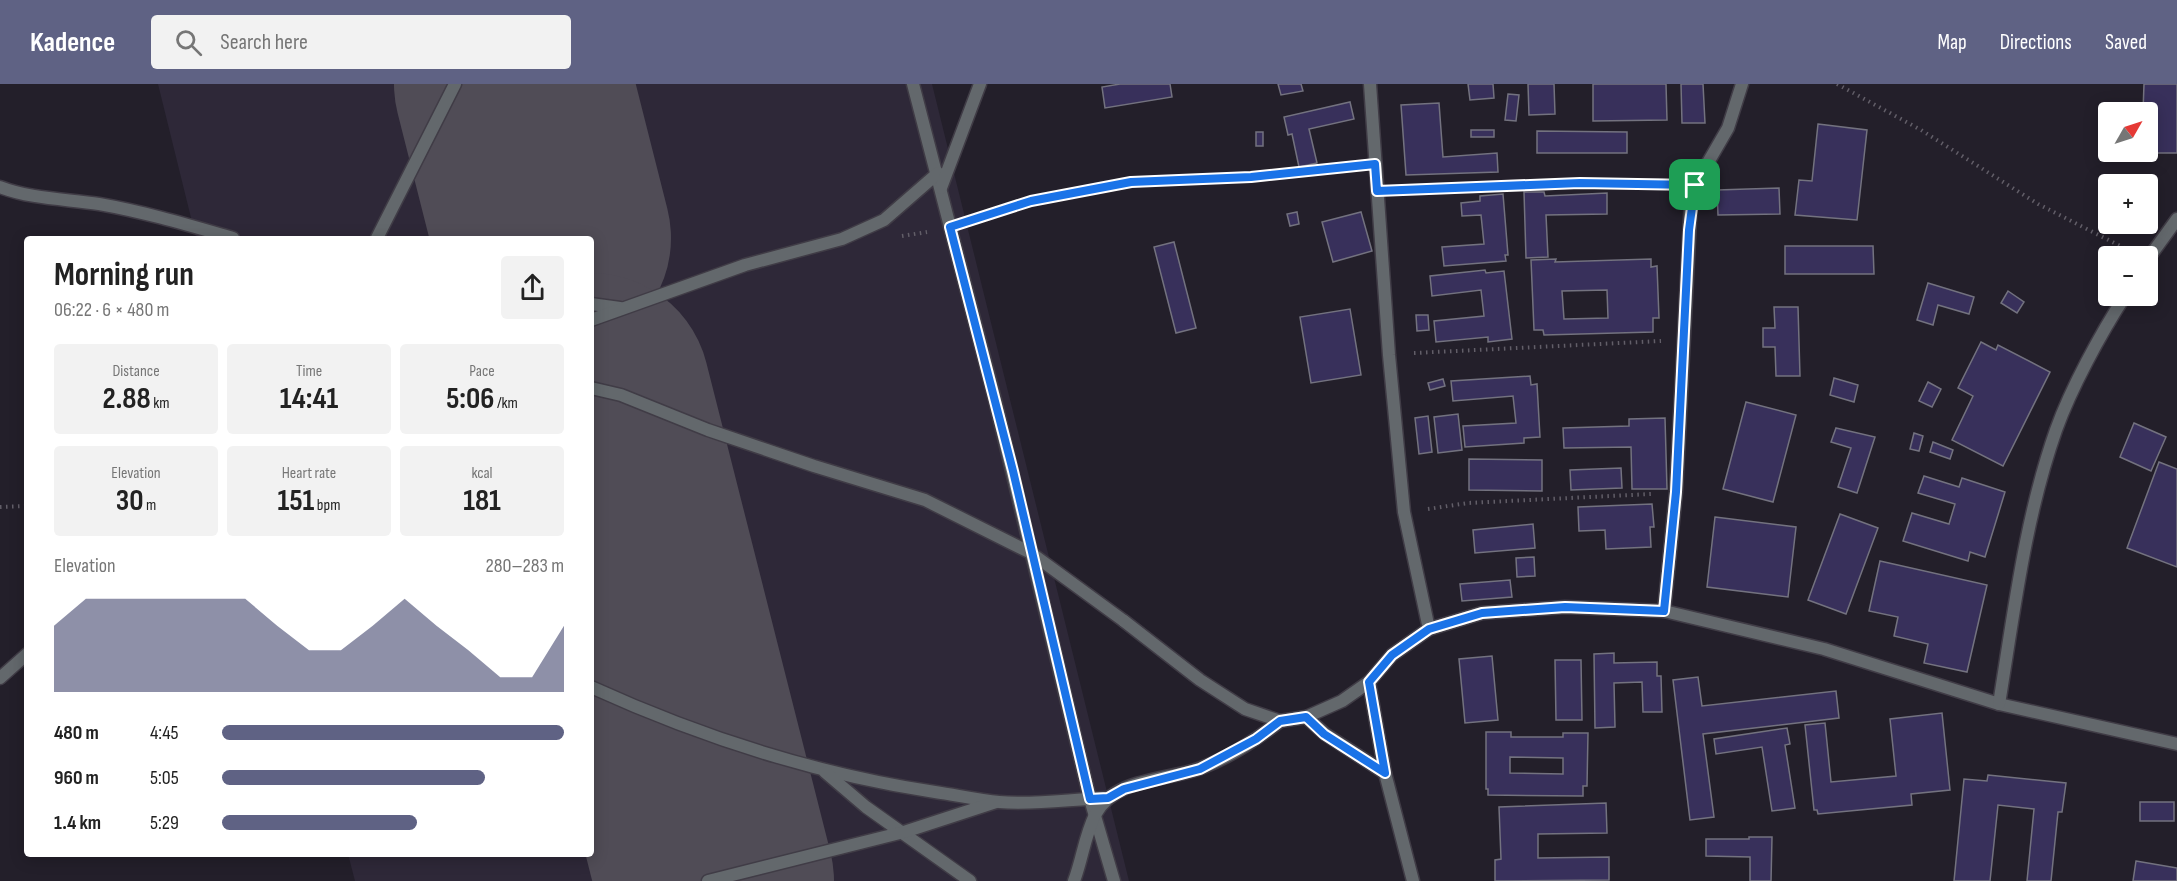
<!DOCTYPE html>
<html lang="en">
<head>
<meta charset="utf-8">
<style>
	:root { --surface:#fff; --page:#f2f2f2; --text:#222; --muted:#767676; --accent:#5f6284 }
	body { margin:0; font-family:"Sofia Sans Condensed",sans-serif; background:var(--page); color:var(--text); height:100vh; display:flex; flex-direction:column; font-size:22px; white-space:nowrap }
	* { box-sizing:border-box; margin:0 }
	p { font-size:20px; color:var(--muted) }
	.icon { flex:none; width:33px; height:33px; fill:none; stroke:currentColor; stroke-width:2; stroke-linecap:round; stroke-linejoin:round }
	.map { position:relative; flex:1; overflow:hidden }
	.details { position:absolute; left:24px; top:152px; width:570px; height:621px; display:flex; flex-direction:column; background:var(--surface); border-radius:6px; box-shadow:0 3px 15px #0003 }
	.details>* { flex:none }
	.needle { width:39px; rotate:51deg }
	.buttons { position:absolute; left:2098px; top:18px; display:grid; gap:12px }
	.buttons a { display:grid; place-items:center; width:60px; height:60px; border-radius:6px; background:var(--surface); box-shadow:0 3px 15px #0003; font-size:30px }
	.pin { position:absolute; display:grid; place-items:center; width:51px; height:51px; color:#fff; margin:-26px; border-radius:12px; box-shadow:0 3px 9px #0006 }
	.round { display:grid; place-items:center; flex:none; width:63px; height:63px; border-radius:6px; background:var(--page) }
	.summary { display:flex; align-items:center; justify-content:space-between; height:102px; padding:0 30px }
	h1 { font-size:33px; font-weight:700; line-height:45px }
	.figures { display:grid; grid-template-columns:repeat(3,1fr); gap:9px; height:102px; padding:6px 30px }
	.figures div { display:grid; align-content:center; border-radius:6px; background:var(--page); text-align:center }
	.figures b { font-size:30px; font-weight:700 }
	.figures small { font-size:16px; font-weight:400 }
	.figures p { font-size:16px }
	.chart { height:168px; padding:12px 30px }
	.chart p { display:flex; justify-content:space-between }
	.chart svg { width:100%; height:108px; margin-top:6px; fill:var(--accent); opacity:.7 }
	ul { padding:0 30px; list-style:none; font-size:20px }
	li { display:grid; grid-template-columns:96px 72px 1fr; align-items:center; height:45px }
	li i { height:15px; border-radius:8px; background:var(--accent) }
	header { display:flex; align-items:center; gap:36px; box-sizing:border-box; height:84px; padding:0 30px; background:var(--accent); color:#fff }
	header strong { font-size:28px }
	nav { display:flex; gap:33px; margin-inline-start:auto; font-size:21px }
	.search { width:420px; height:54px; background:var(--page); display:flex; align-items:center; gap:15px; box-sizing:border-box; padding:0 21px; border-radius:6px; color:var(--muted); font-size:22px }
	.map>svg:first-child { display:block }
</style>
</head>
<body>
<header>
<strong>Kadence</strong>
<div class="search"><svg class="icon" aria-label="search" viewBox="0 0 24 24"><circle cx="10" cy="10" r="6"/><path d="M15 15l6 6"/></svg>Search here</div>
<nav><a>Map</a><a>Directions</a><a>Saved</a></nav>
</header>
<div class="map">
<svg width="2177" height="797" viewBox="0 0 2177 797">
	<rect width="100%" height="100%" fill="#231f2a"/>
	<polygon fill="#2e2838" points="158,0 932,0 1129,797 355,797 348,770 591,770 591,154 196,154"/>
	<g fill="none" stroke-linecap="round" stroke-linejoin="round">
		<g stroke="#504c56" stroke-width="238">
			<polyline points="513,0 552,154"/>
			<polyline points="591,308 715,797"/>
		</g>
	</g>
	<g fill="#38305b" stroke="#73727f" stroke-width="1.5" fill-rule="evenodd">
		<polygon points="1120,0 1170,0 1172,13 1105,24 1102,3"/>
		<polygon points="1278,0 1301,0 1303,7 1281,11"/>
		<polygon points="1468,0 1493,0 1494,14 1470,16"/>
		<polygon points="1528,0 1554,0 1555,30 1529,31"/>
		<polygon points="1593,0 1666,0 1667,36 1593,37"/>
		<polygon points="1681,0 1703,0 1705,39 1682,39"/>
		<polygon points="2144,0 2177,0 2177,69 2142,69 2148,68 2148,28 2143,28"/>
		<polygon points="1508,10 1519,11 1516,37 1505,36"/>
		<polygon points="1350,18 1354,35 1309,45 1317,79 1299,83 1292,50 1288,51 1284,33"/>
		<polygon points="1439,19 1443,73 1497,69 1498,88 1406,91 1401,21"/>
		<polygon points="1818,40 1867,46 1857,136 1795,131 1799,96 1812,97"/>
		<rect x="1471" y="46" width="23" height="7"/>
		<polygon points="1537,47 1627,48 1627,69 1537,69"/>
		<rect x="1256" y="48" width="7" height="14"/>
		<polygon points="1779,104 1780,130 1718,131 1717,106"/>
		<polygon points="1524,108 1544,108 1545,112 1607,109 1607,130 1546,131 1548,173 1526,174"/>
		<polygon points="1503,110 1508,171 1505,171 1506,177 1444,182 1442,163 1484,160 1481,131 1462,132 1461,119 1480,117 1480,112"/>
		<polygon points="1297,128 1299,140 1290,142 1287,130"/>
		<polygon points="1361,128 1372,167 1333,178 1322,138"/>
		<polygon points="1174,158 1196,244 1176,249 1154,163"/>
		<polygon points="1785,162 1873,162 1874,190 1785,190"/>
		<path d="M1556,175L1555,178L1651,175V183L1657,182L1659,234H1653V248L1544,251L1543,246H1534L1531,176ZM1607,206L1608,234L1564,235L1562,207Z"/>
		<polygon points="1485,186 1486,189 1504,187 1512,255 1488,258 1488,253 1436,258 1434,237 1484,232 1481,206 1432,212 1430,192"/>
		<polygon points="1928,199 1974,213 1969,230 1938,221 1933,241 1917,236"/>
		<polygon points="2008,207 2024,218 2017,229 2001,219"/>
		<polygon points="1774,223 1798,223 1800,292 1776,292 1775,263 1763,263 1763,244 1775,244"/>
		<polygon points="1350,225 1361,291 1311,299 1300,233"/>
		<polygon points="1416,231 1428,231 1429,246 1417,247"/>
		<polygon points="1981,258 1996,266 1998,261 2050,288 2003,382 1952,356 1973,312 1958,304"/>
		<polygon points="1530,292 1531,301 1537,300 1540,353 1524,354 1524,359 1465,363 1463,342 1516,339 1513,312 1453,317 1451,297"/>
		<polygon points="1834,294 1858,301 1854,318 1830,311"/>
		<polygon points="1443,295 1445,302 1430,306 1428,299"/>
		<polygon points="1928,298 1941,305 1932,323 1919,317"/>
		<polygon points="1746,318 1796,331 1773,418 1723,405"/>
		<polygon points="1458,330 1462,366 1438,369 1434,333"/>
		<polygon points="1428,332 1432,368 1419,370 1415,334"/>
		<polygon points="1665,334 1667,405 1632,405 1631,363 1564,364 1563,344 1629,342 1629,335"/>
		<polygon points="2134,339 2166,353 2151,387 2120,373"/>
		<polygon points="1836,344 1875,353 1857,409 1838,403 1851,364 1831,358"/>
		<polygon points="1914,349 1923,352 1919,367 1910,365"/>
		<polygon points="1933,358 1953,366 1950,375 1930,368"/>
		<polygon points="1469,375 1542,376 1542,407 1469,406"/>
		<polygon points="2159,378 2177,385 2177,483 2127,464"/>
		<polygon points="1621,384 1622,404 1571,406 1570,386"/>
		<polygon points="1924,392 1959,403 1962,394 2005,408 1985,473 1970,468 1968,477 1903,457 1912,429 1949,440 1955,420 1918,409"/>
		<polygon points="1652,420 1654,443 1650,443 1651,463 1606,465 1605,446 1579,447 1578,423"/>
		<polygon points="1840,430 1878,444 1846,530 1808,516"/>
		<polygon points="1715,433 1796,443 1788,513 1707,503"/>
		<polygon points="1533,440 1535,464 1475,469 1473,446"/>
		<polygon points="1534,473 1535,492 1517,493 1516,474"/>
		<polygon points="1880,477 1987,501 1967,588 1924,579 1928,560 1894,552 1898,533 1869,527"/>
		<polygon points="1510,496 1512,513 1462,517 1460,500"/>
		<polygon points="1614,569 1614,579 1657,578 1657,592 1661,592 1662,628 1643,628 1642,598 1614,599 1615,643 1595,644 1594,570"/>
		<polygon points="1492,572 1498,636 1465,639 1459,575"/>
		<polygon points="1555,576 1581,576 1582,636 1556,636"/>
		<polygon points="1698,593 1702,622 1836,607 1839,634 1703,650 1714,733 1690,736 1673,596"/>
		<polygon points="1942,629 1950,706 1911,710 1912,721 1818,730 1817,726 1814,726 1805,641 1825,639 1831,698 1896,692 1890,635"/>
		<polygon points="1787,644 1790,660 1785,661 1795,724 1772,727 1762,663 1716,670 1714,655"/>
		<path d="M1486,648H1511V653H1563V649H1588L1587,702H1583V712L1488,711V705H1486ZM1510,673L1563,674V690L1510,689Z"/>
		<polygon points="1988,691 2066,699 2062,728 2058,728 2051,797 2027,797 2034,725 1998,721 1990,797 1954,797 1964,695 1987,697"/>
		<rect x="2140" y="718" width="34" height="19"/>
		<polygon points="1606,719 1607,749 1538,750 1538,774 1609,773 1609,796 1495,797 1495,776 1501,775 1499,723"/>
		<polygon points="1749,753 1772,753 1771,797 1750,797 1750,773 1706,772 1706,755 1749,755"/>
		<polygon points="2136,777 2177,784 2177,797 2133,797"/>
	</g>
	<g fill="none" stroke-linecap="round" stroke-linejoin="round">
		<g stroke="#403c46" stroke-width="15">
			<g id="lane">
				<polyline points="913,0 995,316 1090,715 1114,797"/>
				<path d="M0,103C31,115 66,115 99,120C145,128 188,141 233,154"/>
				<polyline points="377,154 455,0"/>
				<polyline points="591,220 620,224"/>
				<polyline points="591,236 745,181 842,155 884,136 938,89"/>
				<polyline points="591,304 621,311 708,346 814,382 925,416 1031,469 1124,537"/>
				<polyline points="0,594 27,570"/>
				<path d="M591,603C701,653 815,690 935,708C956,711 978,716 999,718C1036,721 1071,715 1108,714"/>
				<polyline points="825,688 866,723 970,797"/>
				<polyline points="708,797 904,748 996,718"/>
				<path d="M1074,797C1082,776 1085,751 1095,731C1115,693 1167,697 1201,684C1230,673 1256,656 1280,637"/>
			</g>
		</g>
		<g stroke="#403c46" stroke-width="15">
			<g id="street">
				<polyline points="1370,0 1389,271 1404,428 1429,545"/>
				<polyline points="941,104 980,0"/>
				<polyline points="2148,175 2177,135"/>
				<polyline points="1664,527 1676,408 1691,115 1695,101 1728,44 1742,0"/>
				<polyline points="1124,537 1200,596 1245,625 1280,637 1306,633 1342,617 1369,598 1392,571 1429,545 1482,529 1565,523 1664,527 1824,565 1999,620 2177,660"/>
				<polyline points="1369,598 1385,689 1413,797"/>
				<path d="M1999,620C2014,528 2025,434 2056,346C2071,304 2101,249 2125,212"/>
				<polyline points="1306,633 1325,650 1385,689"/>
			</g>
		</g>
		<g stroke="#625e68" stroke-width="4" stroke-dasharray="1.5 4.5" stroke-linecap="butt">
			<polyline points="1837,0 1921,46 2038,120 2128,166"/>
			<polyline points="1402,106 1580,99 1670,100"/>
			<polyline points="972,135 1031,117 1131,98 1251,93 1352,83"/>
			<polyline points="902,152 927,148"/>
			<polyline points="1414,269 1661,257"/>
			<polyline points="0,423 27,422"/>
			<polyline points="1428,425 1468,419 1651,410"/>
		</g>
		<use href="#lane" stroke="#63686c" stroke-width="12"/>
		<use href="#street" stroke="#63686c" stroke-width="12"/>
	</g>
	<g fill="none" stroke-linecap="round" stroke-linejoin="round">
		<g stroke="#fff" stroke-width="12">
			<polygon id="route" points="1375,80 1377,107 1580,99 1695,101 1689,146 1676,408 1664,527 1565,523 1482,529 1429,545 1392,571 1369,598 1385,689 1324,650 1306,633 1280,637 1256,655 1200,685 1124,705 1108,714 1090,715 1013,387 950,143 1031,117 1131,98 1251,93"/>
		</g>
		<use href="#route" stroke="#1a73e8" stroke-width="8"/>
	</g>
</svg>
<div class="buttons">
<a><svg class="needle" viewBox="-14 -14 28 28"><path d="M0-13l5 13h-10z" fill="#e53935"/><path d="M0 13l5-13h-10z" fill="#767676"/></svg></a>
<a>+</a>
<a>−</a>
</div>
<div class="pin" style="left:1695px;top:101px;background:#1e9e55"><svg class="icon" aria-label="arrive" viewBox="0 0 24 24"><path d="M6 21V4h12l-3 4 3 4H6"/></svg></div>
<section class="details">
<div class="summary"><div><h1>Morning run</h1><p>06:22 · 6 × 480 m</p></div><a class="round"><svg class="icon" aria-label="share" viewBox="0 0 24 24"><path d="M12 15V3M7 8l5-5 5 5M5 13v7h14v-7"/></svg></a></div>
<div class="figures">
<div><p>Distance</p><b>2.88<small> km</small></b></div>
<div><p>Time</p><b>14:41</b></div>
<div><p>Pace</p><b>5:06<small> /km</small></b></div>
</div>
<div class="figures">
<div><p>Elevation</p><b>30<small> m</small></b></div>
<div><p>Heart rate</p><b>151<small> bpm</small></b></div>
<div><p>kcal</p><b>181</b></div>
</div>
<div class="chart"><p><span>Elevation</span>280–283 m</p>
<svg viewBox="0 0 160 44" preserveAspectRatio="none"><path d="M0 44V17L10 6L20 6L30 6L40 6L50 6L60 6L70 17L80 27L90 27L100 17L110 6L120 17L130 27L140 38L150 38L160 17V44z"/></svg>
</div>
<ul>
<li><b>480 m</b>4:45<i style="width:100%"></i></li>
<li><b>960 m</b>5:05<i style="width:77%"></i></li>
<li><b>1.4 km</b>5:29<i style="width:57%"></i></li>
</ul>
</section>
</div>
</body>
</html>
